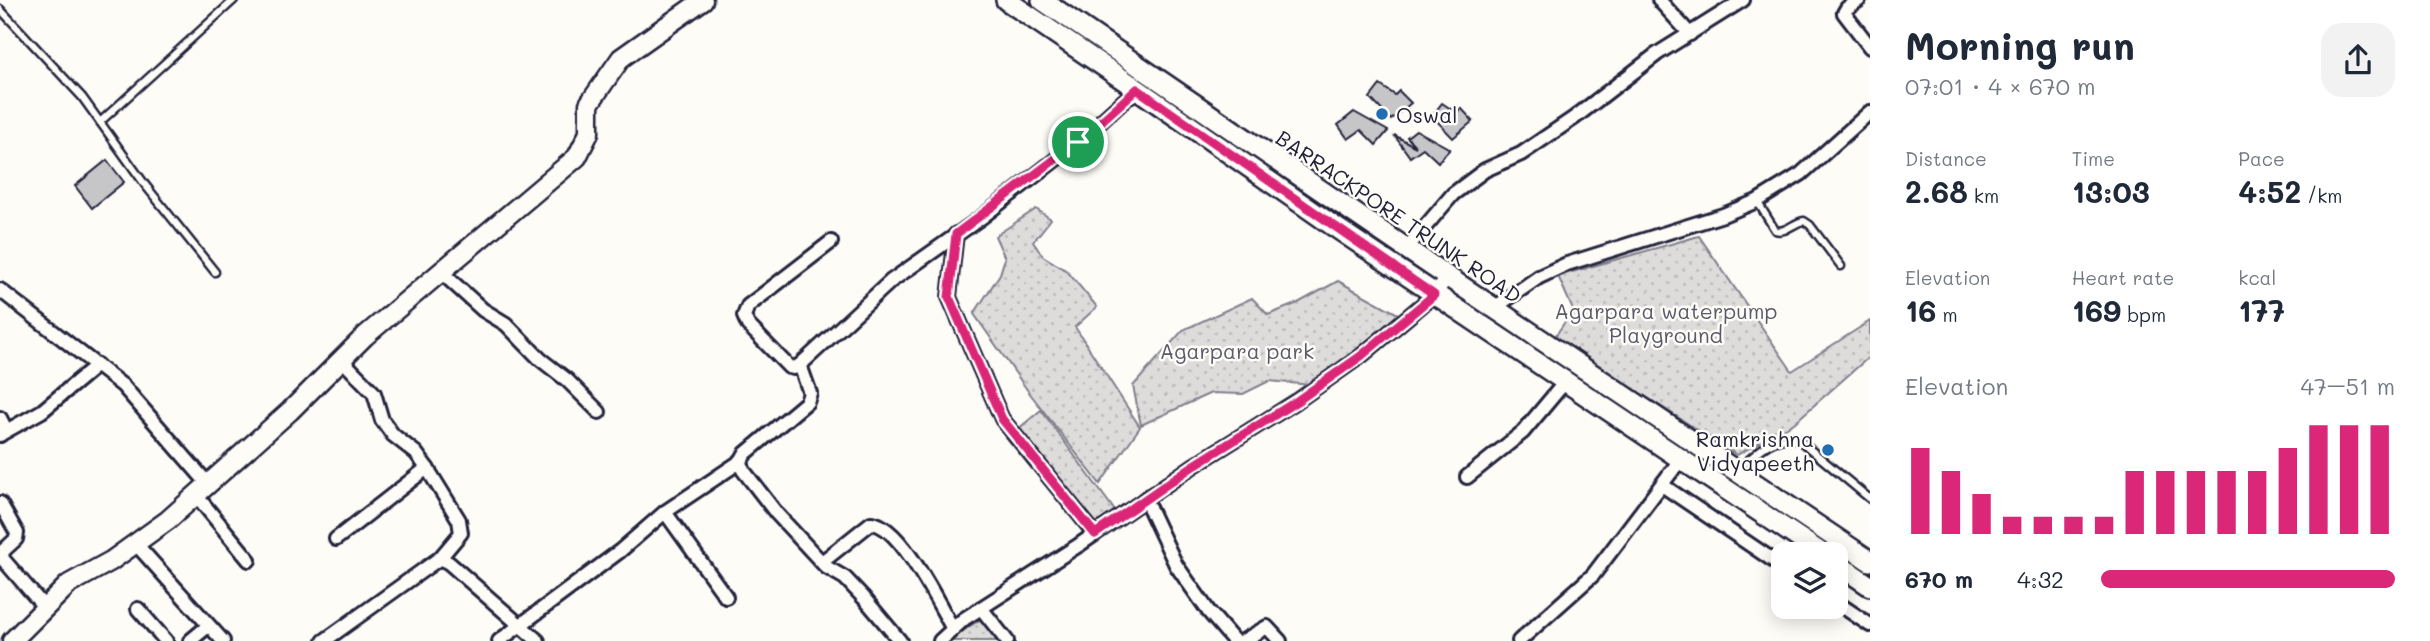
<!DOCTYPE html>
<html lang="en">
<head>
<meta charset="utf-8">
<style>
	:root { --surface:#fff; --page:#f2f2f3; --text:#1f2937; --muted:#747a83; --accent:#db2777 }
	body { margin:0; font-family:Mali,sans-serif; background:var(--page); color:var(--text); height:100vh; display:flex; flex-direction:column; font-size:26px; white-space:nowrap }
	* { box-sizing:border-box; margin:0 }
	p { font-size:23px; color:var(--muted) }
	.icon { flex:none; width:38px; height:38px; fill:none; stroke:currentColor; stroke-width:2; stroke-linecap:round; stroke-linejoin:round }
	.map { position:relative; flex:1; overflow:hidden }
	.side { display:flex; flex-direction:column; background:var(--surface); width:560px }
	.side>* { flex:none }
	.tools { position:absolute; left:1771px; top:542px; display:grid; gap:14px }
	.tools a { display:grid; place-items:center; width:77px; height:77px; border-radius:14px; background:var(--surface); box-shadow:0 4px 18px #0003; font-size:35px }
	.pin { position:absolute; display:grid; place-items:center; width:60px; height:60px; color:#fff; margin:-30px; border:4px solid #fff; border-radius:50%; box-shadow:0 2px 7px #0007 }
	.round { display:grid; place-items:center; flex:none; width:74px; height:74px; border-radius:21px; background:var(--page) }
	.overview { display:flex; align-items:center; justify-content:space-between; height:119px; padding:0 35px }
	h1 { font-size:38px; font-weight:700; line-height:52px }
	.stats { display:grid; grid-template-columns:repeat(3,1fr); gap:10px; height:119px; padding:7px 35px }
	.stats div { display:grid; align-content:center }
	.stats b { font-size:30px; font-weight:700 }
	.stats small { font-size:19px; font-weight:400 }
	.stats p { font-size:19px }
	.chart { height:196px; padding:14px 35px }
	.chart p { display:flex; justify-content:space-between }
	.chart svg { width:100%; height:126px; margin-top:7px; stroke:var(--accent); stroke-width:6 }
	ul { padding:0 35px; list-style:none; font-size:23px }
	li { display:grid; grid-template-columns:112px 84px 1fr; align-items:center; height:52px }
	li i { height:18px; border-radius:9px; background:var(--accent) }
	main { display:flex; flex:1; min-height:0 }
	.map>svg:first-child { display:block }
</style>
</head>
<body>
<main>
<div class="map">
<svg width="1870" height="641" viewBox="0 0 1870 641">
	<defs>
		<pattern id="park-dots" width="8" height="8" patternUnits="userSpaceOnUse" patternTransform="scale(1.75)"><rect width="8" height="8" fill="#dddcdb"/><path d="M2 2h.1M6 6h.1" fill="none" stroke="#bdbcbd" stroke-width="1.8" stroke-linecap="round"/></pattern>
	</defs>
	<rect width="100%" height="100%" fill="#fdfcf7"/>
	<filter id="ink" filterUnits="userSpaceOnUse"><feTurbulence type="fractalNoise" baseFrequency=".0143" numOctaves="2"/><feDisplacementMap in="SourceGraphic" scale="14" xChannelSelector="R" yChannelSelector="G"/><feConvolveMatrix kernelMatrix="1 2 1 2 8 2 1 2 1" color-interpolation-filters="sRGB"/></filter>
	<g filter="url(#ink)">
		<g fill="url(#park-dots)" stroke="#807f8b" stroke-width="2">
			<polygon points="1036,209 1051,219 1033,242 1043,256 1067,271 1097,307 1075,327 1140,427 1100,484 1028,391 974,314 1000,274 1005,258 995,236"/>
			<polygon points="1699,236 1792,371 1870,321 1870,356 1794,423 1737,455 1554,338 1573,310 1558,276"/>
			<polygon points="1338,281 1398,314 1357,353 1311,385 1269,381 1243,394 1211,393 1141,425 1133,386 1183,330 1252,298 1268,315 1298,303"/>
			<polygon points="1041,410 1118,515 1094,532 1017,430"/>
			<polygon points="984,617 1004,641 948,641"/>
		</g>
		<g fill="#c6c6c8" stroke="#22223b" stroke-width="2">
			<polygon points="1380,85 1395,95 1399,91 1411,103 1391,120 1370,98"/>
			<polygon points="1442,103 1457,113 1461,108 1473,121 1453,138 1432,116"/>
			<polygon points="1354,112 1388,131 1376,145 1361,130 1348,139 1338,125"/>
			<polygon points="1416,130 1450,149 1438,162 1423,148 1410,157 1394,135 1416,147 1407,137"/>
			<polygon points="107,160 124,182 92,208 75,186"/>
		</g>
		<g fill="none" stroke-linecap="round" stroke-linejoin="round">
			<g stroke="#22223b" stroke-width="11">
				<g id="lane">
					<polyline points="0,9 82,97 146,186 215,272"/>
					<polyline points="100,122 234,0"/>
					<path d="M1757,201L1775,230C1785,234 1794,222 1804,221L1810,225L1841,266"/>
					<path d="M1738,470C1754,455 1775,432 1799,440L1870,499"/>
				</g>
			</g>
			<g stroke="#22223b" stroke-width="18">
				<g id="street">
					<polyline points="1659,0 1690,34"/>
					<polyline points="1859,0 1847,8 1844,13 1870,47"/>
					<polyline points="956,234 949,297 1002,419 1095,534"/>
					<polyline points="831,242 748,306 744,316 748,325 789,367 794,368 800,365 891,281 982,217 1078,142 1137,89"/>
					<polyline points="1406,249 1453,194 1485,170 1521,154 1574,118 1657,54 1743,0"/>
					<polyline points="440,271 483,310 506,324 540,359 567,380 599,412"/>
					<polyline points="0,290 123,386 208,484"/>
					<polyline points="1494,308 1539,277 1567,264 1723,215 1757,201 1801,174 1870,112"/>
					<polyline points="342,360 374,393 382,420 393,435 416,453 427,468 459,520 461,533 440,558"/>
					<polyline points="800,365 810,393 807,402 745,454 741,461 743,470 777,514 826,567 845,578 864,598 900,641"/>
					<polyline points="0,418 4,426 0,435"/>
					<polyline points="1,434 42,411 97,365"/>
					<polyline points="1467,477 1523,432 1565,382"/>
					<polyline points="1662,485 1783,567"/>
					<polyline points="196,495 249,560"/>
					<polyline points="1145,499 1176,565 1209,612 1234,641"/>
					<polyline points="0,503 17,533 16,539 3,551 2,558 45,608"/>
					<polyline points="665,512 726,597"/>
					<polyline points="336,539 427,468"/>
					<polyline points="136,544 223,641"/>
					<path d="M822,562L871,523C900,524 939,605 953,629"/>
					<polyline points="1836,602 1870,625"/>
					<polyline points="981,608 1007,641"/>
					<polyline points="138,609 166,641"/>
					<polyline points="190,641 208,626"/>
					<polyline points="324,641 440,558 449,563 538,641"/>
					<polyline points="499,641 620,551 665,512 741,461"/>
					<polyline points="940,641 964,619 1079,545 1193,466 1297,401 1361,356 1434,295 1448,277"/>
					<polyline points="1243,641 1267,627 1280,641"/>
					<polyline points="1519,641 1593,575 1681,459"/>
				</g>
			</g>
			<g stroke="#22223b" stroke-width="23">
				<polyline id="secondary" points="12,641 69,584 111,561 168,520 290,411 365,336 577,157 589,133 589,104 621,58 703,0"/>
			</g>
			<g stroke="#22223b" stroke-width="24">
				<g id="primary">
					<polyline points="1006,0 1137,89 1332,225 1824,555"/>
					<polyline points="1042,0 1448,277 1870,561"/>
					<polyline points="1836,563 1870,586"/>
				</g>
			</g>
			<use href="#lane" stroke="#fdfcf7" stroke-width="6"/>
			<use href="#street" stroke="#fdfcf7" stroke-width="12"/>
			<use href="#secondary" stroke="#fdfcf7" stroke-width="18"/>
			<use href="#primary" stroke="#fdfcf7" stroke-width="19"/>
		</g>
	</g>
	<g fill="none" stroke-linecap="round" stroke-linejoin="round" filter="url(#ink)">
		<g stroke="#fff" stroke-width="14">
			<polygon id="route" points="1137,89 1434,295 1361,356 1297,401 1193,466 1095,534 1002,419 949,297 956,234 1078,142"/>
		</g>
		<use href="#route" stroke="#db2777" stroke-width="9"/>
	</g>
	<g fill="#1f6fb2" stroke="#fdfcf7" stroke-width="2.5">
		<circle cx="1382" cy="114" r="7"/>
		<circle cx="1828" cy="450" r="7"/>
	</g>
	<g text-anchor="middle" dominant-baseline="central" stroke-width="5" stroke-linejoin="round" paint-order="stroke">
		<g font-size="21" fill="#22223b" stroke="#fdfcf7" text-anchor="start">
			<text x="1396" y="114">Oswal</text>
			<text x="1814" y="438" text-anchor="end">Ramkrishna<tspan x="1814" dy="24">Vidyapeeth</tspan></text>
		</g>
		<g font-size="21" fill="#22223b" stroke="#fdfcf7">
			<text transform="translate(1399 216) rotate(34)">BARRACKPORE TRUNK ROAD</text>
		</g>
		<g font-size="21" fill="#5a5a6b" stroke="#fdfcf7">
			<text x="1666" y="310">Agarpara waterpump<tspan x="1666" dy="24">Playground</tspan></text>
			<text x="1237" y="350">Agarpara park</text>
		</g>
	</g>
</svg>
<div class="tools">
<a><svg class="icon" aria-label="layers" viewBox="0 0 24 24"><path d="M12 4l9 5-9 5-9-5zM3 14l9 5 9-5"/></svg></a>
</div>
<div class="pin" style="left:1078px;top:142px;background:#1e9e55"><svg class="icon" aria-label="arrive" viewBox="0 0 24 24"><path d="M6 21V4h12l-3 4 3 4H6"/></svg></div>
</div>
<section class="side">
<div class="overview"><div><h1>Morning run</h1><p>07:01 · 4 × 670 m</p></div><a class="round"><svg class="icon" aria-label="share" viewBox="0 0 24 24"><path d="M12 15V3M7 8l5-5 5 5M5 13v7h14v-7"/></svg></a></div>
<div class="stats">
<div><p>Distance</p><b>2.68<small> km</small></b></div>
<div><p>Time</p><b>13:03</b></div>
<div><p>Pace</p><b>4:52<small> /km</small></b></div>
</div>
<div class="stats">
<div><p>Elevation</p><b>16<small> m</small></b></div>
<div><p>Heart rate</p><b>169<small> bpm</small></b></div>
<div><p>kcal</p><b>177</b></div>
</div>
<div class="chart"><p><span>Elevation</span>47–51 m</p>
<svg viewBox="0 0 160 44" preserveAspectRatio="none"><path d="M5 44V14M15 44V22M25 44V30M35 44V38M45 44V38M55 44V38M65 44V38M75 44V22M85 44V22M95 44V22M105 44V22M115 44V22M125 44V14M135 44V6M145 44V6M155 44V6"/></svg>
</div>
<ul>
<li><b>670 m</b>4:32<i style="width:100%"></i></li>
</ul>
</section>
</main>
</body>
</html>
